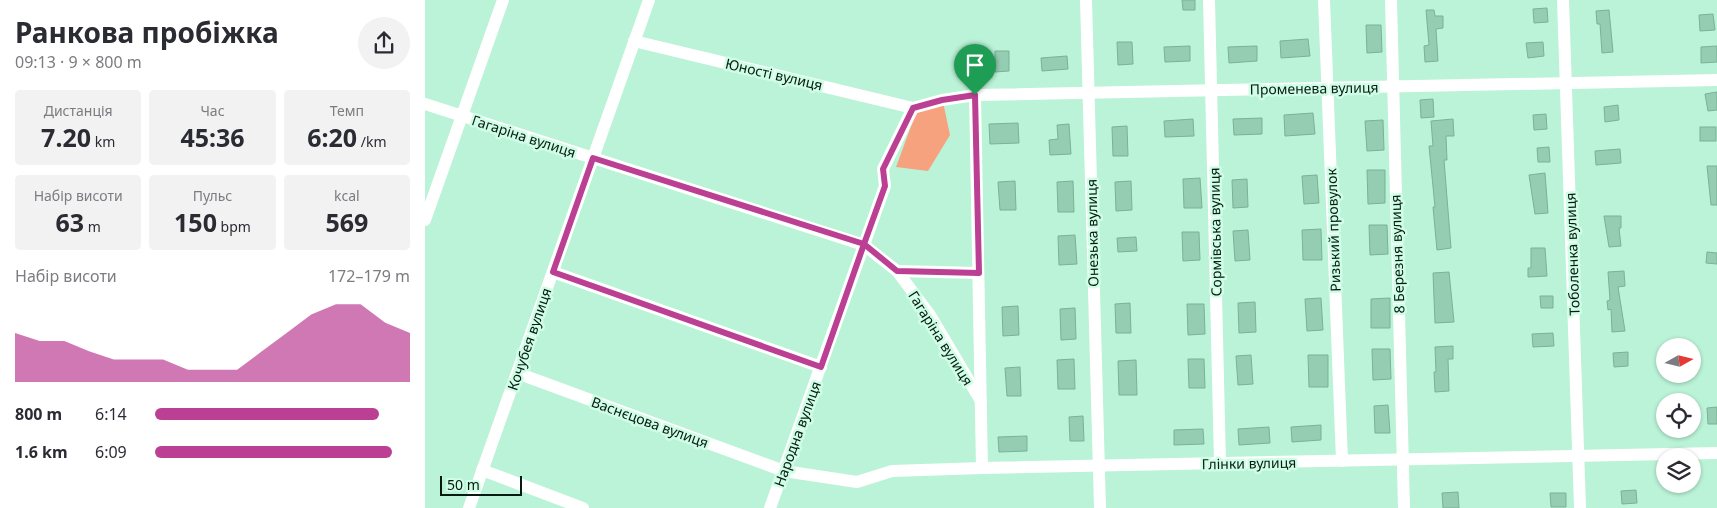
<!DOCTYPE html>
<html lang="uk">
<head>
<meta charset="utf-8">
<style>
	:root { --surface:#fff; --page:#f2f2f3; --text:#2b2b33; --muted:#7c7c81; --accent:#bb4093 }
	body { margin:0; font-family:"Noto Sans",sans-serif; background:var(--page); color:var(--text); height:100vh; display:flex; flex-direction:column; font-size:19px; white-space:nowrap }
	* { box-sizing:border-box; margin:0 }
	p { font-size:16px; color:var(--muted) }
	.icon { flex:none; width:28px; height:28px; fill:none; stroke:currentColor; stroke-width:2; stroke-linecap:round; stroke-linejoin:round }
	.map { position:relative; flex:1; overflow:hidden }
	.side { display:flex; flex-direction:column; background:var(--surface); width:425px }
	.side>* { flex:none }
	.needle { width:32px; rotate:82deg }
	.tools { position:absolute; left:1231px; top:338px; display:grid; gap:10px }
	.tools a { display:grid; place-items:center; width:45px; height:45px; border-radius:50%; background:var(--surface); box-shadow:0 1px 4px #0004; font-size:25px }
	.scale { position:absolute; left:15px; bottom:12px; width:82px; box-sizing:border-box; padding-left:5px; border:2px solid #061c12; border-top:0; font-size:14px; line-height:18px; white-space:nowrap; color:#061c12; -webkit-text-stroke:4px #d0fde6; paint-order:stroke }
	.pin { position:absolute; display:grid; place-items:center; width:42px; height:42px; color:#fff; margin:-51px -21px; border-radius:50% 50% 50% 0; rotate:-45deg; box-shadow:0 0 5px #0007 }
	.pin .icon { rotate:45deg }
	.round { display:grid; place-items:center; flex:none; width:52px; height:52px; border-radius:26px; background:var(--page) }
	.summary { display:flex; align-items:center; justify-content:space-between; height:85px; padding:0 15px }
	h1 { font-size:28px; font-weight:700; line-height:38px }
	.metrics { display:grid; grid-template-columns:repeat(3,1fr); gap:8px; height:85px; padding:5px 15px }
	.metrics div { display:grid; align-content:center; border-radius:5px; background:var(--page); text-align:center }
	.metrics b { font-size:25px; font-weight:700 }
	.metrics small { font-size:14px; font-weight:400 }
	.metrics p { font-size:14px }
	.chart { height:140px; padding:10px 15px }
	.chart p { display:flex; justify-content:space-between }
	.chart svg { width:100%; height:90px; margin-top:5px; fill:var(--accent); opacity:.7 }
	ul { padding:0 15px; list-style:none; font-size:16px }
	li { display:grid; grid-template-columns:80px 60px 1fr; align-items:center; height:38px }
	li i { height:12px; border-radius:6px; background:var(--accent) }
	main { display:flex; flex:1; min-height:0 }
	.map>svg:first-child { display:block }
</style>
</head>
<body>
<main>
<section class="side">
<div class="summary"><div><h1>Ранкова пробіжка</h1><p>09:13 · 9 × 800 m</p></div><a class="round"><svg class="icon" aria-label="share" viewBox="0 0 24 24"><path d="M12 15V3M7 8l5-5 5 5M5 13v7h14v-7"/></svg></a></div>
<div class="metrics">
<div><p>Дистанція</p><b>7.20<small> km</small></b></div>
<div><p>Час</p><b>45:36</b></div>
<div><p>Темп</p><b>6:20<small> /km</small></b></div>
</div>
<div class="metrics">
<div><p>Набір висоти</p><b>63<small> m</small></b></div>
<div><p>Пульс</p><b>150<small> bpm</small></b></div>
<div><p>kcal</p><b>569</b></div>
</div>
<div class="chart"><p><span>Набір висоти</span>172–179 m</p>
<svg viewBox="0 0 160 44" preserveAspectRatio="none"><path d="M0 44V20L10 24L20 24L30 29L40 33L50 33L60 33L70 38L80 38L90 38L100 29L110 20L120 11L130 6L140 6L150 15L160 20V44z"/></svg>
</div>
<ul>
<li><b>800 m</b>6:14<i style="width:88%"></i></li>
<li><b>1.6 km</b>6:09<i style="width:93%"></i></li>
</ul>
</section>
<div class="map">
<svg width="1292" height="508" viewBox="0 0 1292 508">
	<rect width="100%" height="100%" fill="#baf3d7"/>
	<polygon fill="#f7a27f" points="518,102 525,135 503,171 471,167 492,110"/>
	<g fill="#95cdb2" stroke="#7bb197">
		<polygon points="757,0 770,0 770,10 758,10"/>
		<polygon points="1122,8 1123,22 1109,23 1108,9"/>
		<polygon points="1001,10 1009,10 1010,16 1018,16 1018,28 1011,29 1013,61 1000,62 999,46 1004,45"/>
		<polygon points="1184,10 1188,52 1177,53 1175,24 1172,24 1171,11"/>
		<polygon points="1288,14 1290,30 1275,31 1274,15"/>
		<polygon points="941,25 956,25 957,52 942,53"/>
		<polygon points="883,39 885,56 856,58 855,41"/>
		<polygon points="692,42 707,42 708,64 693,65"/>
		<polygon points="1118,42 1119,56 1103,58 1101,43"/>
		<polygon points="765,46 765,61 740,62 739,47"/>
		<polygon points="832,46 832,61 804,63 803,47"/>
		<polygon points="1292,46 1292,62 1276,63 1276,47"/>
		<polygon points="570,51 584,51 584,71 570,72"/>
		<polygon points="642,56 643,69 617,71 616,58"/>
		<polygon points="1292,92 1292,110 1283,111 1280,94"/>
		<polygon points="1008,99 1009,117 996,118 995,100"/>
		<polygon points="1193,105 1194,120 1180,122 1179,107"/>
		<polygon points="888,113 890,134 860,136 859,115"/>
		<polygon points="1121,114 1122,129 1109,130 1108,115"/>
		<polygon points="837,118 837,134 809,135 808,119"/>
		<polygon points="768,119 769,136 740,137 739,121"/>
		<polygon points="1028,119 1029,136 1021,136 1022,160 1019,160 1026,248 1012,250 1008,207 1010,207 1004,146 1008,146 1006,121"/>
		<polygon points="958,120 959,150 942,151 940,121"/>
		<polygon points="593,123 594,143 565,144 564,124"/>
		<polygon points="644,124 646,154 625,155 624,140 633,139 632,125"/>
		<polygon points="702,126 703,156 688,156 687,127"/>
		<rect x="1275" y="127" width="16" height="14"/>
		<polygon points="1124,147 1125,162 1113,162 1112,148"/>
		<polygon points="1195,149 1196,163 1171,165 1170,151"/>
		<polygon points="1282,166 1292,166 1292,205 1286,205"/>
		<polygon points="942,170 960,170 960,203 943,204"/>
		<polygon points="1120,173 1123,213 1110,214 1104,175"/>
		<polygon points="892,175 894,203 879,204 877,176"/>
		<polygon points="775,178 777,208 759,208 758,179"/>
		<polygon points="822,179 823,207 808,208 807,180"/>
		<polygon points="590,181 591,210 575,210 573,182"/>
		<polygon points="648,181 649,212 633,212 632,182"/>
		<polygon points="706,181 707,210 691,211 690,182"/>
		<polygon points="1179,216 1196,216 1196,228 1194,228 1196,246 1184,247"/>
		<polygon points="944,225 962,225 963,254 945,255"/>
		<polygon points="896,229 897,260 878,260 877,230"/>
		<polygon points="823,230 825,260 810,261 808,231"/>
		<polygon points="757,232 774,232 775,260 758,261"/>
		<polygon points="650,235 652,264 634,265 633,236"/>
		<polygon points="711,237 712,251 693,252 692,238"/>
		<polygon points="1106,248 1120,248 1122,276 1103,277 1103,268 1106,268"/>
		<polygon points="1282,252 1292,253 1292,264 1281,263"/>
		<polygon points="1199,271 1200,286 1193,287 1200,331 1187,332 1186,309 1183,310 1182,301 1185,300 1183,272"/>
		<polygon points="1024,272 1029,322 1010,323 1008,273"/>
		<polygon points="1115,296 1128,296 1128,308 1116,308"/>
		<polygon points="896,298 898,330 882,331 880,299"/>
		<polygon points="965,298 965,328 946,328 946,299"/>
		<polygon points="830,302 831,332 814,333 813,303"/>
		<polygon points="705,303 706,333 691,333 690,304"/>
		<polygon points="762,304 779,304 780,334 763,335"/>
		<polygon points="593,306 594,335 578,336 577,307"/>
		<polygon points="650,308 651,339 636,340 635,309"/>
		<polygon points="1128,333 1129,346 1108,347 1107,334"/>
		<polygon points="1028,346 1028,359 1023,359 1024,391 1010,392 1009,372 1011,372 1010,347"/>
		<polygon points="947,349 965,349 966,379 948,380"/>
		<polygon points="1203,352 1203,366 1189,367 1188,353"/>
		<polygon points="826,355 828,384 813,385 811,356"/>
		<polygon points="883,355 903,355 903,387 884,387"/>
		<polygon points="649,359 650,389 633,389 632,360"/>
		<polygon points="763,359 779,359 780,388 764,388"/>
		<polygon points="711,360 712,395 694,395 693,361"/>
		<polygon points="595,367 596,396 582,396 580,368"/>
		<polygon points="963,405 965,433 950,433 949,406"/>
		<polygon points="1292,407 1292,424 1283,424 1282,408"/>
		<polygon points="658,416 659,441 645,441 644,417"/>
		<polygon points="896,425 896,440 867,442 866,427"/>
		<polygon points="844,427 845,443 814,445 813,429"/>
		<polygon points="778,429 779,444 749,445 749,430"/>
		<polygon points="602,436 602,451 574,452 573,437"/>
		<polygon points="1211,490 1212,503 1197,504 1196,491"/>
		<polygon points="1033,492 1034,508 1018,508 1017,493"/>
		<polygon points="1125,493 1141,493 1141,507 1126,507"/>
	</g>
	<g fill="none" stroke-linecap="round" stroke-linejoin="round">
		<g stroke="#fff" stroke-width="12">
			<polyline points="661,0 675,508"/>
			<polyline points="784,0 795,463"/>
			<polyline points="899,0 917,461"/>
			<polyline points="966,0 979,508"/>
			<polyline points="1138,0 1155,508"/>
			<polyline points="209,41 488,108"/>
			<polyline points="550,95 557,468"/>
			<polyline points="0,104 439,245 472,271 505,315 556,401"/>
			<polyline points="488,108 517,100 550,95 1292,80"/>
			<polyline points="0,220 78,0"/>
			<polyline points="472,271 553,273"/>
			<polyline points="128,272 396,367"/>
			<polyline points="92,373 359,471 432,482 467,471 557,468 1292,453"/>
			<polyline points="57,470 158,508"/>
			<polyline points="44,508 224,0"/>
			<polyline points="345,508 460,186 458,169 488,108"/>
		</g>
	</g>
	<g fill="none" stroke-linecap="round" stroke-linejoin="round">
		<g stroke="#fff" stroke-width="10">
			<polyline id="route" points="550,95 517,100 488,108 458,169 460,186 439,244 168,158 128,272 396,367 439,244 472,271 554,273 550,95"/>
		</g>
		<use href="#route" stroke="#bb4093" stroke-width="6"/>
	</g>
	<g text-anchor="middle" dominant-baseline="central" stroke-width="5" stroke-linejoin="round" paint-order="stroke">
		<g font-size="14" fill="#061c12" stroke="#d0fde6">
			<text transform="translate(349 74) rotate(13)">Юності вулиця</text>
			<text transform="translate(889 88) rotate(-1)">Променева вулиця</text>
			<text transform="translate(99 136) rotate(18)">Гагаріна вулиця</text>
			<text transform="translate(908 230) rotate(-92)">Ризький провулок</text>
			<text transform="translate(790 232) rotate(-91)">Сормівська вулиця</text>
			<text transform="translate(667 233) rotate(-91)">Онезька вулиця</text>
			<text transform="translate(972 254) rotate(-92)">8 Березня вулиця</text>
			<text transform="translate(1147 254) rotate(-92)">Тоболенка вулиця</text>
			<text transform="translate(516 338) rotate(58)">Гагаріна вулиця</text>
			<text transform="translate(104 339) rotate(-71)">Кочубея вулиця</text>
			<text transform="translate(225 422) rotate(20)">Васнєцова вулиця</text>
			<text transform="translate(372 434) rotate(-70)">Народна вулиця</text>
			<text transform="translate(824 463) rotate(-1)">Глінки вулиця</text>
		</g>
	</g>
</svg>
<div class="tools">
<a><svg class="needle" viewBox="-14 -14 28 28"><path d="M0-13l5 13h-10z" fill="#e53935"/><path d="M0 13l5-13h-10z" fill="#7c7c81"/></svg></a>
<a><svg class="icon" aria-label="locate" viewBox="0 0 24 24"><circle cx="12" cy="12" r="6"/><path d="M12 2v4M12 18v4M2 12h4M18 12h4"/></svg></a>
<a><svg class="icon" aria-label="layers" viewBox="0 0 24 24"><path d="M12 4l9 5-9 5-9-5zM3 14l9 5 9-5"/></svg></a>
</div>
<div class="scale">50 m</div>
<div class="pin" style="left:550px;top:95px;background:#1e9e55"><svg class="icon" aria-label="arrive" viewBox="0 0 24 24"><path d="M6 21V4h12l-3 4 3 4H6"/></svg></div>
</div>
</main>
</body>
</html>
